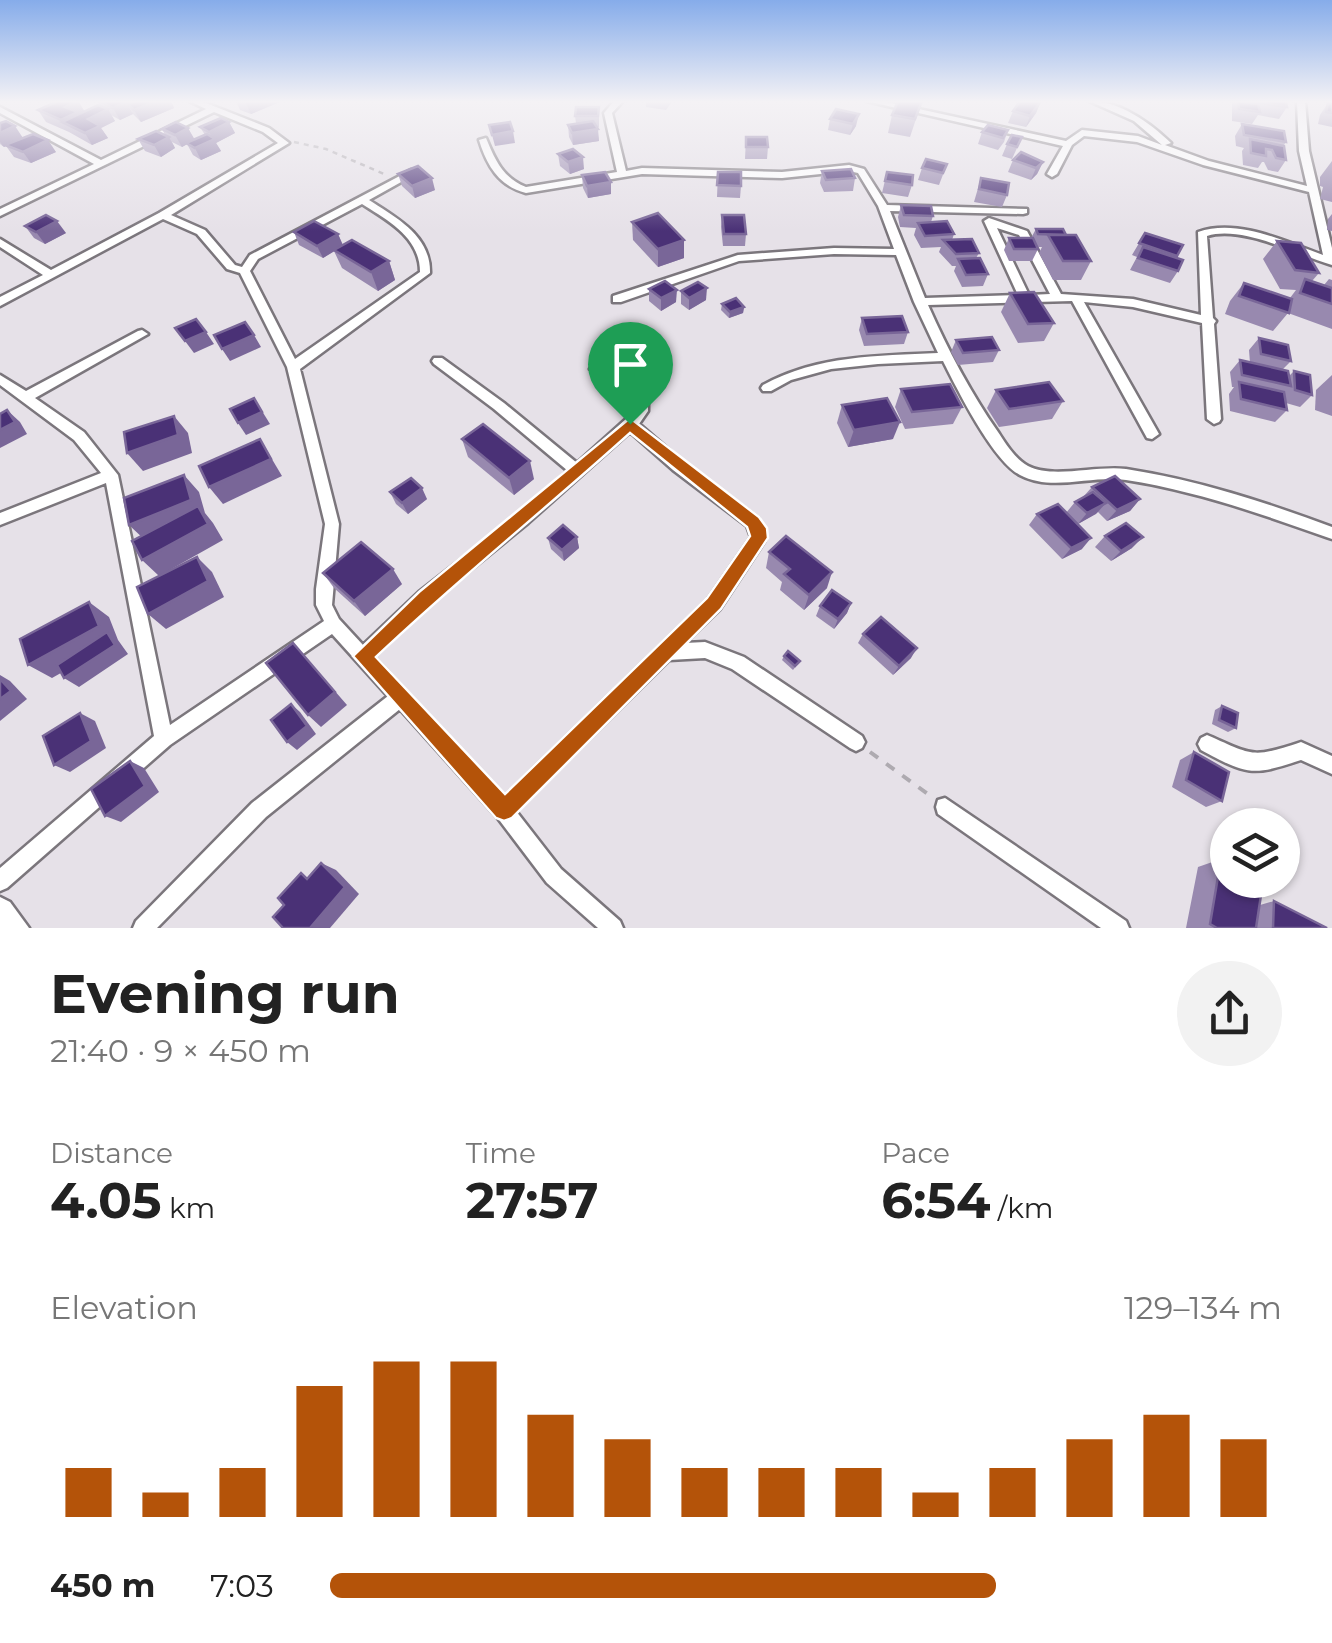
<!DOCTYPE html>
<html lang="en">
<head>
<meta charset="utf-8">
<style>
	:root { --surface:#fff; --page:#f2f2f2; --text:#222; --muted:#767676; --accent:#b45309 }
	body { margin:0; font-family:Montserrat,sans-serif; background:var(--page); color:var(--text); height:100vh; display:flex; flex-direction:column; font-size:38px; white-space:nowrap }
	* { box-sizing:border-box; margin:0 }
	p { font-size:32px; color:var(--muted) }
	.icon { flex:none; width:55px; height:55px; fill:none; stroke:currentColor; stroke-width:2; stroke-linecap:round; stroke-linejoin:round }
	.map { position:relative; height:928px; overflow:hidden }
	.panel { display:flex; flex-direction:column; background:var(--surface); flex:1 }
	.panel>* { flex:none }
	.tools { position:absolute; left:1210px; top:808px; display:grid; gap:20px }
	.tools a { display:grid; place-items:center; width:90px; height:90px; border-radius:50%; background:var(--surface); box-shadow:0 2px 8px #0004; font-size:50px }
	.pin { position:absolute; display:grid; place-items:center; width:85px; height:85px; color:#fff; margin:-102px -42px; border-radius:50% 50% 50% 0; rotate:-45deg; box-shadow:0 0 10px #0007 }
	.pin .icon { rotate:45deg }
	.round { display:grid; place-items:center; flex:none; width:105px; height:105px; border-radius:52px; background:var(--page) }
	.head { display:flex; align-items:center; justify-content:space-between; height:170px; padding:0 50px }
	h1 { font-size:55px; font-weight:700; line-height:75px }
	.stats { display:grid; grid-template-columns:repeat(3,1fr); gap:15px; height:170px; padding:10px 50px }
	.stats div { display:grid; align-content:center }
	.stats b { font-size:50px; font-weight:700 }
	.stats small { font-size:28px; font-weight:400 }
	.stats p { font-size:28px }
	.chart { height:280px; padding:20px 50px }
	.chart p { display:flex; justify-content:space-between }
	.chart svg { width:100%; height:180px; margin-top:10px; stroke:var(--accent); stroke-width:6 }
	ul { padding:0 50px; list-style:none; font-size:32px }
	li { display:grid; grid-template-columns:160px 120px 1fr; align-items:center; height:75px }
	li i { height:25px; border-radius:12px; background:var(--accent) }
	.map>svg:first-child { display:block }
</style>
</head>
<body>
<div class="map">
<svg width="1332" height="928" viewBox="0 0 1332 928">
	<rect width="100%" height="100%" fill="#e6e1e8"/>
	<g fill="none" stroke-linecap="round" stroke-linejoin="round">
		<g stroke="#7b767c" stroke-width="5">
			<g id="street">
				<path d="M189,101H201L269,128L289,143L171,215L205,230L235,265L242,267L250,255L411,170L419,172L369,200C397,218 431,236 430,273L300,369L339,524L332,605L339,619L363,645L419,592L518,515L568,471L494,409L434,364L432,361L434,358H442L504,403L577,463L636,410V402L590,369L592,366H600L648,397V411L639,424L683,462L758,518L766,538L764,542L720,609L685,643L705,642L744,657L862,736L865,742L862,748L856,751L850,748L732,669L705,658L669,660L516,811L561,869L620,921L623,928H598L547,883L497,817L400,709L266,817L157,928H133L136,921L252,803L388,696L332,634L170,745L7,888L0,891V868L154,736L106,483L0,525V513L101,473L74,440L0,385V375L26,391L138,331L142,330L148,334L35,398L84,432L118,475L170,725L324,621L316,605V589L325,524L287,367L240,273L227,269L197,234L163,219L0,306V297L43,275L0,247V239L51,270L159,213L278,143L263,132L214,112L0,216V209L94,164L0,113V107L101,160L206,109ZM362,204C387,220 420,237 420,272L295,359L250,271L258,259ZM630,432L673,470L747,526L751,537L708,599L504,797L374,657L431,602L528,523Z"/>
				<path d="M614,101H623L612,113L626,171L642,168L782,172L849,165L864,169L887,205L1027,209V213L1023,214L890,211L925,298L1018,295L984,221L989,218L1027,231L1061,294L1133,299L1201,315L1198,232C1238,218 1286,242 1323,255L1309,192L1203,165L1137,142L1084,136L1072,145L1057,174L1052,177L1047,174L1063,146L866,101H882L1066,141L1082,130L1138,136L1162,145L1134,121L1089,101C1120,101 1149,122 1171,143L1165,145L1209,161L1307,186L1299,151L1297,101H1305L1309,151L1332,248V265C1298,255 1243,225 1207,236L1213,318L1216,321L1214,324L1221,419L1219,422L1214,424L1207,419L1202,323L1133,307L1084,302L1159,434L1152,439L1147,438L1072,301L928,305C948,350 970,392 998,432C1006,444 1015,459 1028,466C1053,479 1097,465 1126,469C1197,480 1265,502 1332,527V539C1264,515 1197,491 1126,480C1092,475 1051,492 1020,475C993,461 957,389 943,361L878,364L831,369L791,380L771,391H763L761,388L763,385C818,355 877,356 938,353L914,302L896,255L834,254L739,261L621,302H613V296L738,255L834,248L894,249L878,206L858,173L849,171L782,178L642,174L526,193C499,186 487,166 479,140L486,138C495,160 503,178 526,187L617,172L604,113ZM997,228L1019,235L1050,294L1029,295Z"/>
				<path d="M1207,735C1253,755 1251,759 1301,742L1332,756V774L1301,760C1251,777 1246,774 1201,750L1198,744L1201,738Z"/>
				<polygon points="945,798 1126,921 1129,928 1101,928 938,814 936,807 938,800"/>
			</g>
		</g>
		<g stroke="#7b767c" stroke-width="5">
			<polygon id="secondary" points="0,897 10,902 29,928 0,928"/>
		</g>
		<polyline stroke="#aeaab0" stroke-width="2.5" stroke-dasharray="5 5" stroke-linecap="butt" points="294,142 326,149 384,174"/>
		<polyline stroke="#aeaab0" stroke-width="4" stroke-dasharray="10 10" stroke-linecap="butt" points="870,752 932,797"/>
		<use href="#street" fill="#fff" fill-rule="evenodd"/>
		<use href="#secondary" fill="#fff" fill-rule="evenodd"/>
	</g>
	<g fill="#9889af">
		<polygon points="51,101 78,101 84,111 100,106 98,101 171,101 174,108 141,122 133,114 120,120 111,115 115,121 101,128 108,138 92,145 69,132 46,122 38,110 54,103"/>
		<polygon points="236,101 282,101 251,114 240,110"/>
		<polygon points="646,101 671,101 671,103 666,110 646,107"/>
		<polygon points="922,101 910,137 888,133 892,115"/>
		<polygon points="1041,101 1036,113 1026,127 1008,123 1013,111"/>
		<polygon points="1232,101 1286,101 1287,107 1279,119 1258,115 1252,124 1232,121"/>
		<polygon points="1328,103 1332,104 1332,127 1318,124 1320,115"/>
		<polygon points="599,107 599,127 597,128 599,141 573,145 569,137 568,125 576,123 575,116"/>
		<polygon points="836,109 856,126 850,135 828,130 830,119"/>
		<polygon points="0,122 23,138 56,152 31,163 14,157 6,146 4,147 0,144"/>
		<polygon points="229,122 235,133 216,143 221,151 201,160 193,155 187,144 182,147 172,142 175,148 161,157 145,151 138,139 165,135 162,129 188,128 194,140 205,135 200,127"/>
		<polygon points="1242,124 1286,142 1284,145 1286,160 1278,172 1268,170 1264,162 1262,162 1258,168 1243,165 1242,151 1244,148 1236,146 1235,136"/>
		<polygon points="1008,130 1004,142 998,150 978,144 982,132"/>
		<polygon points="746,137 768,147 767,159 745,159"/>
		<polygon points="1022,137 1012,159 1002,156 1007,144"/>
		<polygon points="558,154 584,169 570,174 560,166"/>
		<polygon points="1013,160 1043,162 1037,174 1031,180 1008,172"/>
		<polygon points="1332,161 1332,202 1320,199 1323,187 1320,186 1320,177"/>
		<polygon points="947,164 939,185 918,180 922,168"/>
		<polygon points="822,171 855,178 853,191 824,192 820,183"/>
		<polygon points="718,172 741,186 740,198 717,197"/>
		<polygon points="887,172 912,185 908,197 882,193"/>
		<polygon points="398,174 435,190 415,198 402,186"/>
		<polygon points="582,175 611,194 588,198 583,188"/>
		<polygon points="981,178 1007,195 1002,207 974,202"/>
		<polygon points="901,205 933,216 931,222 954,234 952,240 979,253 976,258 988,274 983,286 962,287 954,271 956,266 952,266 939,252 941,247 921,248 914,235 916,228 900,227 898,217"/>
		<polygon points="1332,214 1332,231 1327,230 1328,219"/>
		<polygon points="722,215 746,234 745,246 723,246 721,227"/>
		<polygon points="632,222 684,258 658,267 633,240"/>
		<polygon points="25,226 66,233 45,244 34,238"/>
		<polygon points="1036,229 1066,235 1091,261 1081,280 1053,280 1039,253 1042,247 1037,247 1038,249 1032,261 1009,261 1004,250 1009,238 1031,238"/>
		<polygon points="294,232 338,234 343,245 389,261 395,280 378,291 342,268 334,251 323,258 299,245"/>
		<polygon points="1145,233 1183,245 1176,258 1178,271 1170,283 1130,270 1137,257 1132,255"/>
		<polygon points="1277,241 1319,273 1312,281 1324,285 1329,279 1332,280 1332,329 1288,313 1273,331 1225,314 1230,301 1244,283 1290,298 1296,290 1280,289 1263,259"/>
		<polygon points="649,289 676,302 661,311 649,301"/>
		<polygon points="681,291 706,300 689,310 681,304"/>
		<polygon points="1010,293 1054,323 1044,341 1018,343 1001,312"/>
		<polygon points="722,304 744,307 743,313 729,318 721,310"/>
		<polygon points="862,318 908,332 904,344 864,346 859,330"/>
		<polygon points="1259,338 1291,361 1282,370 1289,376 1294,371 1312,395 1300,407 1286,403 1287,410 1275,422 1230,411 1229,394 1234,387 1232,387 1230,372 1240,360 1250,363 1249,350"/>
		<polygon points="956,340 999,350 993,362 958,365 951,352"/>
		<polygon points="1332,375 1332,416 1315,410 1316,390"/>
		<polygon points="901,389 962,407 953,424 905,429 895,407"/>
		<polygon points="996,390 1063,401 1052,419 999,427 987,408"/>
		<polygon points="842,405 893,439 848,447 837,423"/>
		<polygon points="462,439 534,479 514,495 468,457"/>
		<polygon points="1092,487 1140,499 1130,511 1107,521 1098,512 1078,524 1082,549 1062,559 1029,525 1037,514 1066,513 1075,502 1083,497"/>
		<polygon points="390,492 427,499 408,514 396,504"/>
		<polygon points="1105,536 1132,548 1111,561 1095,547"/>
		<polygon points="577,537 579,548 564,561 551,549 548,538"/>
		<polygon points="769,552 827,588 804,610 780,590 782,582 766,568"/>
		<polygon points="323,573 402,584 365,616 334,588"/>
		<polygon points="851,603 847,613 834,629 816,616 820,606"/>
		<polygon points="863,634 911,658 893,675 858,643"/>
		<polygon points="784,656 800,661 793,670 782,660"/>
		<polygon points="1222,706 1236,728 1228,732 1212,724 1215,710"/>
		<polygon points="1194,752 1222,801 1206,807 1172,787 1180,760"/>
		<polygon points="1221,859 1260,905 1274,901 1327,928 1186,928 1198,867"/>
	</g>
	<g fill="#796698">
		<polygon points="78,101 85,112 62,122 68,132 61,120 65,107"/>
		<polygon points="114,101 171,101 174,108 141,122 134,110 127,104 133,114 120,120 113,108"/>
		<polygon points="250,101 282,101 251,114 246,103"/>
		<polygon points="1041,101 1036,113 1026,127 1030,116"/>
		<polygon points="108,109 115,121 101,128 108,138 92,145 85,133 88,119"/>
		<polygon points="859,114 856,126 850,135 853,124"/>
		<polygon points="0,122 6,130 15,126 23,138 4,147 0,142"/>
		<polygon points="229,122 235,133 216,143 221,151 201,160 195,148 213,140 209,132"/>
		<polygon points="188,128 195,140 182,147 175,135"/>
		<polygon points="598,129 599,141 573,145 572,133"/>
		<polygon points="513,131 515,143 495,146 492,135"/>
		<polygon points="169,137 175,148 161,157 154,145"/>
		<polygon points="48,140 56,152 31,163 23,152"/>
		<polygon points="583,157 584,169 570,174 568,162"/>
		<polygon points="1043,162 1037,174 1031,180 1036,168"/>
		<polygon points="432,178 435,190 415,198 412,186"/>
		<polygon points="611,182 611,194 588,198 587,186"/>
		<polygon points="57,221 66,233 45,244 36,232"/>
		<polygon points="338,234 343,246 323,258 317,246"/>
		<polygon points="684,240 684,258 658,267 658,249"/>
		<polygon points="389,261 395,280 378,291 371,272"/>
		<polygon points="707,288 706,300 689,310 689,298"/>
		<polygon points="677,290 676,302 661,311 661,298"/>
		<polygon points="744,307 743,313 729,318 730,312"/>
		<polygon points="206,332 214,344 194,353 185,341"/>
		<polygon points="254,335 261,347 230,361 222,349"/>
		<polygon points="254,398 270,424 246,435 238,423"/>
		<polygon points="7,410 20,422 27,434 0,448 0,430"/>
		<polygon points="174,416 188,433 192,453 143,471 127,453"/>
		<polygon points="900,422 893,439 848,447 854,430"/>
		<polygon points="260,439 282,476 223,504 209,487"/>
		<polygon points="530,461 534,479 514,495 509,478"/>
		<polygon points="184,475 199,492 205,513 213,523 223,540 159,576 142,560 146,541 129,525"/>
		<polygon points="422,488 427,499 408,514 402,503"/>
		<polygon points="1140,499 1130,511 1107,521 1117,510"/>
		<polygon points="1106,503 1096,514 1078,524 1087,513"/>
		<polygon points="577,537 579,548 564,561 562,550"/>
		<polygon points="1143,537 1132,548 1111,561 1121,551"/>
		<polygon points="1091,538 1082,549 1062,559 1071,548"/>
		<polygon points="197,557 212,572 224,597 166,629 148,614"/>
		<polygon points="393,569 402,584 365,616 354,601"/>
		<polygon points="832,572 827,588 804,610 809,595"/>
		<polygon points="89,602 109,617 118,640 128,654 79,687 64,678 114,643 52,678 28,665"/>
		<polygon points="851,603 847,613 834,629 838,619"/>
		<polygon points="293,643 347,705 321,727 308,715"/>
		<polygon points="917,648 911,658 893,675 899,666"/>
		<polygon points="0,675 10,681 27,699 0,721"/>
		<polygon points="291,704 300,712 316,734 297,750 287,742"/>
		<polygon points="80,713 95,721 106,748 70,772 54,765"/>
		<polygon points="130,761 144,768 159,792 121,822 105,816"/>
		<polygon points="321,863 336,870 359,894 330,928 310,928"/>
	</g>
	<g fill="#4a3176" stroke="#796698" stroke-width="2.5">
		<polygon points="58,101 77,101 65,107 78,112 61,120 38,110"/>
		<polygon points="103,101 129,101 113,108 101,102"/>
		<polygon points="135,101 157,101 134,110 127,104"/>
		<polygon points="898,101 922,101 915,119 892,115"/>
		<polygon points="1020,101 1041,101 1030,116 1013,111"/>
		<polygon points="1238,101 1258,104 1260,112 1239,109"/>
		<polygon points="1250,101 1286,101 1287,107 1260,103"/>
		<polygon points="1328,103 1332,104 1332,113 1326,112"/>
		<polygon points="98,105 108,109 88,119 100,126 85,133 62,122"/>
		<polygon points="576,107 599,107 598,116 575,116"/>
		<polygon points="836,109 859,114 853,124 830,119"/>
		<polygon points="221,118 229,122 209,132 200,127"/>
		<polygon points="6,121 15,126 0,133 0,123"/>
		<polygon points="593,121 598,129 572,133 568,125"/>
		<polygon points="176,122 188,128 175,135 162,129"/>
		<polygon points="510,122 513,131 492,135 489,125"/>
		<polygon points="1242,124 1284,131 1286,142 1244,135"/>
		<polygon points="988,125 1008,130 1003,138 982,132"/>
		<polygon points="156,131 169,137 154,145 138,139"/>
		<polygon points="33,134 48,140 23,152 5,145"/>
		<polygon points="207,134 215,139 195,148 186,143"/>
		<polygon points="1012,135 1022,137 1017,147 1007,144"/>
		<polygon points="746,137 767,137 768,147 746,147"/>
		<polygon points="1250,139 1284,146 1286,160 1276,158 1272,150 1266,149 1266,156 1251,153"/>
		<polygon points="573,149 583,157 568,162 558,154"/>
		<polygon points="1021,152 1043,162 1036,168 1013,160"/>
		<polygon points="926,159 947,164 943,173 922,168"/>
		<polygon points="418,166 432,178 412,186 398,174"/>
		<polygon points="851,169 855,178 826,180 822,171"/>
		<polygon points="605,172 611,182 587,186 582,175"/>
		<polygon points="718,172 741,172 741,186 717,185"/>
		<polygon points="887,172 913,175 912,185 885,181"/>
		<polygon points="981,178 1009,183 1007,195 979,189"/>
		<polygon points="901,205 931,206 933,216 904,215"/>
		<polygon points="658,213 684,240 658,249 632,222"/>
		<polygon points="46,215 57,221 36,232 25,226"/>
		<polygon points="722,215 744,215 746,234 724,234"/>
		<polygon points="314,221 338,234 317,246 294,232"/>
		<polygon points="947,221 954,234 925,236 918,223"/>
		<polygon points="1036,229 1063,229 1066,235 1038,234"/>
		<polygon points="1145,233 1183,245 1177,256 1139,243"/>
		<polygon points="1048,235 1076,235 1091,261 1063,261"/>
		<polygon points="1009,238 1033,238 1038,249 1014,249"/>
		<polygon points="972,239 979,253 956,254 943,240"/>
		<polygon points="352,240 389,261 371,272 334,250"/>
		<polygon points="1277,241 1301,243 1319,273 1295,270"/>
		<polygon points="1143,247 1183,260 1178,271 1138,258"/>
		<polygon points="980,258 988,274 966,275 958,259"/>
		<polygon points="1305,279 1332,288 1332,304 1300,293"/>
		<polygon points="665,281 677,290 661,298 649,289"/>
		<polygon points="698,282 707,288 689,298 681,291"/>
		<polygon points="1244,283 1292,299 1289,313 1239,296"/>
		<polygon points="1034,292 1054,323 1028,324 1010,293"/>
		<polygon points="736,298 744,307 730,312 722,304"/>
		<polygon points="902,316 908,332 867,334 862,318"/>
		<polygon points="196,319 206,332 185,341 175,328"/>
		<polygon points="245,322 254,335 222,349 214,335"/>
		<polygon points="992,337 999,350 963,353 956,340"/>
		<polygon points="1259,338 1288,345 1291,361 1261,354"/>
		<polygon points="1240,360 1288,371 1291,386 1242,375"/>
		<polygon points="1294,371 1310,375 1312,395 1295,390"/>
		<polygon points="1049,382 1063,401 1009,409 996,390"/>
		<polygon points="1239,382 1284,392 1287,410 1241,399"/>
		<polygon points="950,384 962,407 912,412 901,389"/>
		<polygon points="254,398 262,412 238,423 230,409"/>
		<polygon points="887,398 900,422 854,430 842,405"/>
		<polygon points="7,410 15,422 0,430 0,414"/>
		<polygon points="174,416 178,435 127,453 124,432"/>
		<polygon points="483,424 530,461 509,478 462,439"/>
		<polygon points="260,439 271,459 209,487 199,466"/>
		<polygon points="184,475 191,500 129,525 124,498"/>
		<polygon points="1115,476 1140,499 1117,510 1092,487"/>
		<polygon points="411,478 422,488 402,503 390,492"/>
		<polygon points="1093,492 1106,503 1087,513 1075,502"/>
		<polygon points="1058,504 1091,538 1071,548 1037,514"/>
		<polygon points="198,506 208,524 142,560 132,541"/>
		<polygon points="1126,523 1143,537 1121,551 1105,536"/>
		<polygon points="563,525 577,537 562,550 548,538"/>
		<polygon points="786,536 832,572 809,595 784,574 790,569 769,552"/>
		<polygon points="361,542 393,569 354,601 323,573"/>
		<polygon points="197,557 208,581 148,614 137,587"/>
		<polygon points="832,590 851,603 838,619 820,606"/>
		<polygon points="89,602 99,626 28,665 20,639"/>
		<polygon points="881,617 917,648 899,666 863,634"/>
		<polygon points="107,632 115,645 64,678 57,665"/>
		<polygon points="293,643 335,692 308,715 266,663"/>
		<polygon points="788,651 800,661 795,666 784,656"/>
		<polygon points="0,679 11,691 0,699"/>
		<polygon points="291,704 307,726 287,742 271,720"/>
		<polygon points="1222,706 1238,713 1236,728 1219,720"/>
		<polygon points="80,713 91,741 54,765 43,736"/>
		<polygon points="1194,752 1229,772 1222,801 1186,780"/>
		<polygon points="130,761 145,786 105,816 91,789"/>
		<polygon points="1221,859 1228,863 1228,880 1258,880 1263,882 1256,928 1217,928 1210,924"/>
		<polygon points="321,863 345,887 310,928 283,928 273,917 284,905 278,898 301,873 307,879"/>
		<polygon points="1274,901 1327,928 1273,928"/>
	</g>
	<linearGradient id="sky" x2="0" y2="1"><stop stop-color="#86acea"/><stop offset="0.44" stop-color="#f4f2f5"/><stop offset="1" stop-color="#f4f2f5" stop-opacity="0"/></linearGradient>
	<rect width="1332" height="231" fill="url(#sky)"/>
	<path fill="#b45309" stroke="#fff" stroke-width="2.5" fill-rule="evenodd" d="M630,418L759,517L767,528L768,538L721,609L512,818L504,821L496,818L353,656L419,592ZM630,433L747,527L750,536L707,598L505,794L376,657C458,579 546,509 630,433Z"/>
</svg>
<div class="tools">
<a><svg class="icon" aria-label="layers" viewBox="0 0 24 24"><path d="M12 4l9 5-9 5-9-5zM3 14l9 5 9-5"/></svg></a>
</div>
<div class="pin" style="left:630px;top:424px;background:#1e9e55"><svg class="icon" aria-label="arrive" viewBox="0 0 24 24"><path d="M6 21V4h12l-3 4 3 4H6"/></svg></div>
</div>
<section class="panel">
<div class="head"><div><h1>Evening run</h1><p>21:40 · 9 × 450 m</p></div><a class="round"><svg class="icon" aria-label="share" viewBox="0 0 24 24"><path d="M12 15V3M7 8l5-5 5 5M5 13v7h14v-7"/></svg></a></div>
<div class="stats">
<div><p>Distance</p><b>4.05<small> km</small></b></div>
<div><p>Time</p><b>27:57</b></div>
<div><p>Pace</p><b>6:54<small> /km</small></b></div>
</div>
<div class="chart"><p><span>Elevation</span>129–134 m</p>
<svg viewBox="0 0 160 44" preserveAspectRatio="none"><path d="M5 44V32M15 44V38M25 44V32M35 44V12M45 44V6M55 44V6M65 44V19M75 44V25M85 44V32M95 44V32M105 44V32M115 44V38M125 44V32M135 44V25M145 44V19M155 44V25"/></svg>
</div>
<ul>
<li><b>450 m</b>7:03<i style="width:70%"></i></li>
</ul>
</section>
</body>
</html>
